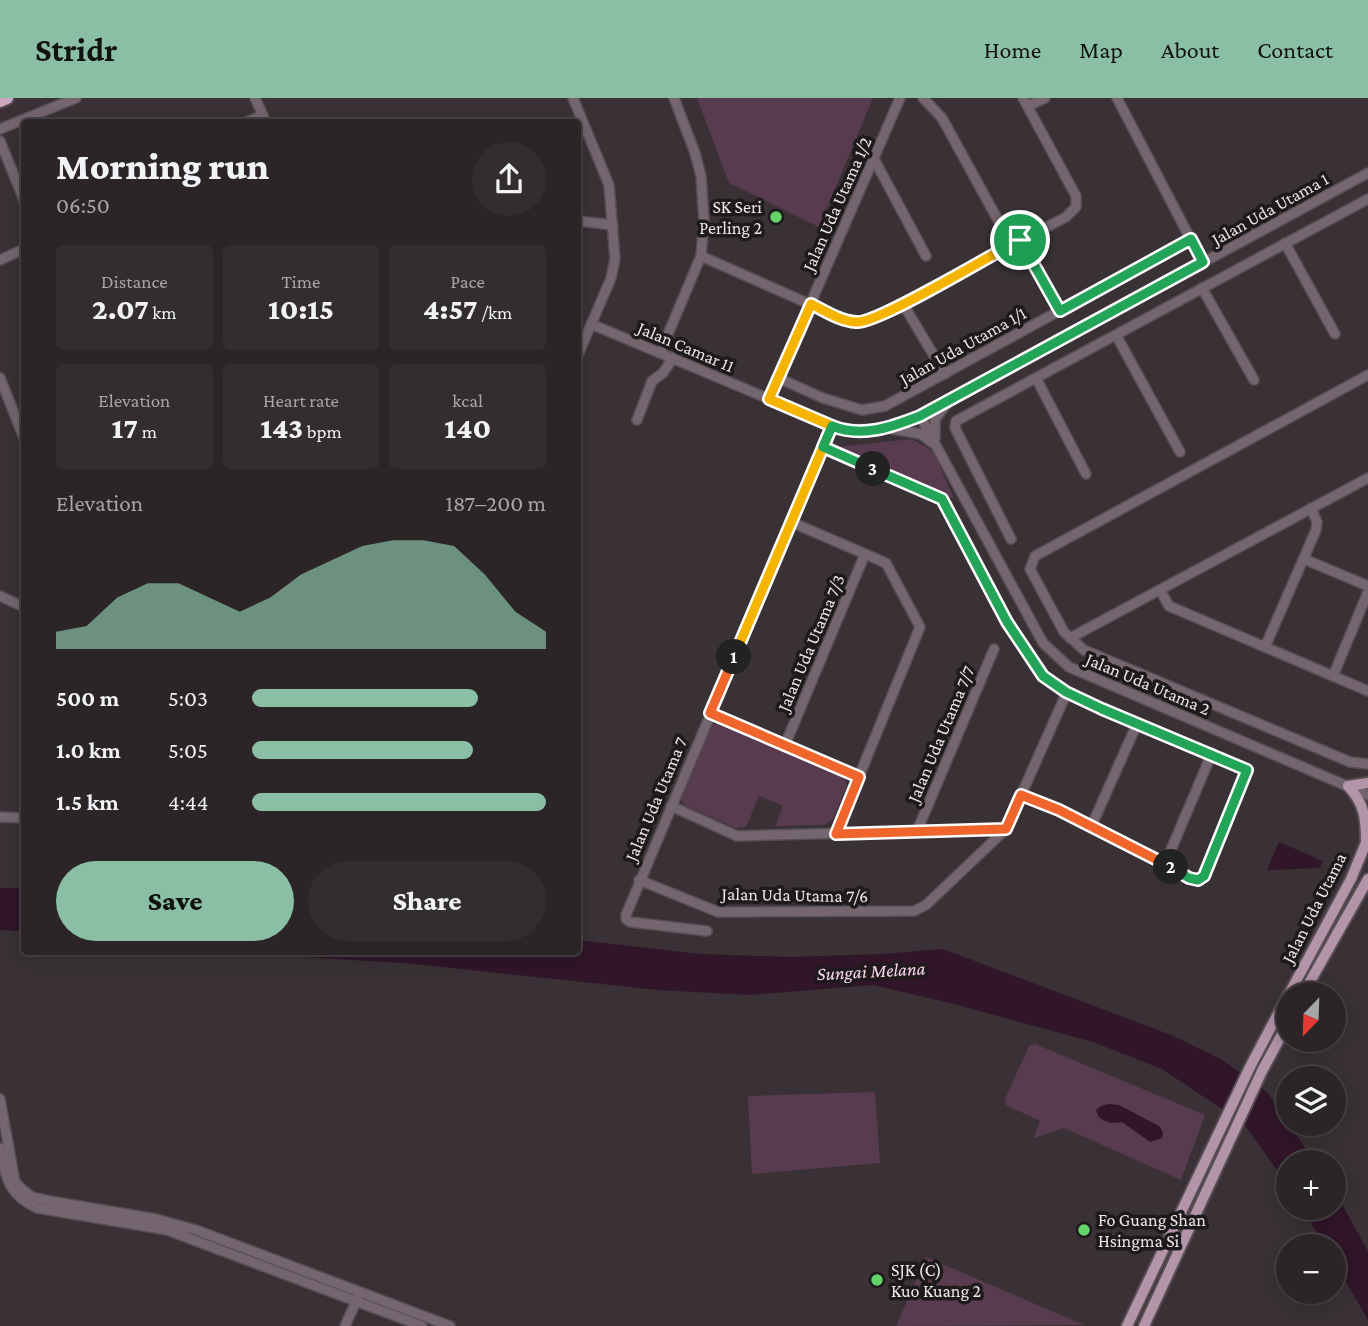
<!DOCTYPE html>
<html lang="en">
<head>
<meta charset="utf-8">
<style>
	:root { --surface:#2b2528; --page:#332d30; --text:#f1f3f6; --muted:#a6a5a8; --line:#474245; --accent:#8abfa5 }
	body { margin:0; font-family:"Crimson Pro",serif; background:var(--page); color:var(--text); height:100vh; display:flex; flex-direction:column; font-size:26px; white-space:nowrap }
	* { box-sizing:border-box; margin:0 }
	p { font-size:23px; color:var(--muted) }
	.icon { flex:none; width:38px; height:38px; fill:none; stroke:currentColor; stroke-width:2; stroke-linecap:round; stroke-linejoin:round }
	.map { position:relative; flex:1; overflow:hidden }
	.panel { position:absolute; left:21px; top:21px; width:560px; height:836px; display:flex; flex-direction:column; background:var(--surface); border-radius:7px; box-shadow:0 4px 18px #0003,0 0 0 2px var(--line) }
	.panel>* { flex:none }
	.needle { width:46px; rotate:203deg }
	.buttons { position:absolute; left:1276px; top:884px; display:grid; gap:14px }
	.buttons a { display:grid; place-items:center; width:70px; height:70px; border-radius:50%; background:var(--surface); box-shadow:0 4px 18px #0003,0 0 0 2px var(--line); font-size:35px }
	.pin { position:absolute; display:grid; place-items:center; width:60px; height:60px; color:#fff; margin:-30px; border:4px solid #fff; border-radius:50%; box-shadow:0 2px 7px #0007 }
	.km { position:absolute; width:35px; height:35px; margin:-18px; border-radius:50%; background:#222; color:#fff; font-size:19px; line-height:35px; text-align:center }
	.round { display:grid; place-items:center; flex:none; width:74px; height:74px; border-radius:37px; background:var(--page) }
	.overview { display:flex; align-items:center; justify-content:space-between; height:119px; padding:0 35px }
	h1 { font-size:38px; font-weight:800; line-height:52px }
	.metrics { display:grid; grid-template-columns:repeat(3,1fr); gap:10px; height:119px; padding:7px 35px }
	.metrics div { display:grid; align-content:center; border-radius:7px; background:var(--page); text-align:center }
	.metrics b { font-size:30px; font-weight:800 }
	.metrics small { font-size:19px; font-weight:400 }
	.metrics p { font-size:19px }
	.chart { height:196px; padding:14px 35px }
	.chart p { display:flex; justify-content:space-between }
	.chart svg { width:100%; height:126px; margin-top:7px; fill:var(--accent); opacity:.7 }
	.action { display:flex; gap:14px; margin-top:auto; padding:14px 35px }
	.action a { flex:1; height:80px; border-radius:42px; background:var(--accent); color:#111; font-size:28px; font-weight:800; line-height:80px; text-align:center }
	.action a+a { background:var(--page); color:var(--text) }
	ul { padding:0 35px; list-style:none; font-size:23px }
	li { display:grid; grid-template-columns:112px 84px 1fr; align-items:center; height:52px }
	li i { height:18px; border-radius:9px; background:var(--accent) }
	header { display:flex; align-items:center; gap:42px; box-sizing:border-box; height:98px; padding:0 35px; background:var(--accent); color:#111 }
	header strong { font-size:33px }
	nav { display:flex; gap:38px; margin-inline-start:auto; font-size:24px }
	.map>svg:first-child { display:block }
</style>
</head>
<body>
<header>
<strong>Stridr</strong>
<nav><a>Home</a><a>Map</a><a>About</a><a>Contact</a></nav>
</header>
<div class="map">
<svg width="1368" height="1228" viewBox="0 0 1368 1228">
	<rect width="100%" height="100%" fill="#393136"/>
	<g fill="#583b4f">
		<polygon points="697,0 873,0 819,129 729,85"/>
		<polygon points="912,341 934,354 954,401 837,349"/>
		<polygon points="718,625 844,679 847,688 833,721 824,727 775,728 783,708 759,698 746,729 736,730 684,707 680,699 711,627"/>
		<polygon points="1035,946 1205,1017 1181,1082 1064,1030 1034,1040 1040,1023 1006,1007 1005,1001 1029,948"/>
		<polygon points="875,994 880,1065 752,1076 748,998"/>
		<polygon points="926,1159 1084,1227 896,1228"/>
	</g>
	<g fill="#311529">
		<polygon points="1279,744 1323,763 1320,770 1267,772"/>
		<polygon points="0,790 24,790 24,833 0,832"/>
		<polygon points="578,842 700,856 790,859 882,856 943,851 1171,937 1221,961 1267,994 1315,1064 1288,1064 1288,1087 1243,1025 1162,971 1093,944 954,906 873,887 750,897 658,892 405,865 214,854 578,854"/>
		<path d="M1109,1006L1119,1007L1159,1028L1163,1034L1162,1040L1150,1044L1122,1024C1112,1026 1099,1025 1096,1012L1101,1008Z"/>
		<polygon points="1334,1092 1368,1153 1368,1222 1334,1163 1334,1148 1325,1148 1302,1110 1334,1110"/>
	</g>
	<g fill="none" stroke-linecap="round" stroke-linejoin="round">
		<g stroke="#564e53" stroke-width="12">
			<g id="minor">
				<polyline points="255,0 266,24"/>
				<polyline points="573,0 609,87 615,161 611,180 578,257"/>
				<polyline points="923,0 942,20 998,122"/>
				<polyline points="1117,0 1203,165"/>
				<polyline points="1028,8 1045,0"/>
				<polyline points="246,24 262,18"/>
				<polyline points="0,31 76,0"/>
				<polyline points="0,43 24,102"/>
				<polyline points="874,61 926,158"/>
				<polyline points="578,123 613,127"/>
				<polyline points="1020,142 1060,213"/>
				<polyline points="1285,145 1335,236"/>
				<polyline points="701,158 841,220 858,225 872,221 1066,119 1076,109 1076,98 1023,0"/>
				<polyline points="0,162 24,151"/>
				<polyline points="1202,190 1254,282"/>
				<polyline points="903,206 945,276"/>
				<path d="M591,226L838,330C871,335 890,330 920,318L1368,75"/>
				<polyline points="1116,237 1180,354"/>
				<polyline points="660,255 701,158 704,123 701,78 695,55 674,0"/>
				<polyline points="1368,277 1035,458 1030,471 1064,534 1084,552 1350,664 1368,666"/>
				<polyline points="0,280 24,340"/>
				<polyline points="778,280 823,300 862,312 885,308 1191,141"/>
				<polyline points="1036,280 1086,376"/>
				<polyline points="769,301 900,0"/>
				<polyline points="920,318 1043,545 1069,569 1368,697"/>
				<polyline points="637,322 652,283 663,275 673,260"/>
				<polyline points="892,331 921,336 931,344"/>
				<polyline points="935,341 935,321 946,307"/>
				<polyline points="823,349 942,401 1007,524 1043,578 1067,594 1102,611 1247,672 1204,778 1198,782 1189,780 1059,712 1021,697"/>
				<polyline points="791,424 886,465 920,529 836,735"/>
				<polyline points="1011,441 955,330 956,323 1368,101"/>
				<polyline points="1304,461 1368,488"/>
				<polyline points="1160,492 1169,508 1368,593"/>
				<polyline points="0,498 24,509"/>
				<polyline points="1070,540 1368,380"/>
				<polyline points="1265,549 1316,432 1317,424 1311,410"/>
				<polyline points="1333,578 1368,494"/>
				<polyline points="710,615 859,679"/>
				<polyline points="785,647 865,456"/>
				<polyline points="671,708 737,738 1006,731"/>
				<polyline points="0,719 24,720"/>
				<polyline points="1091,729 1137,626"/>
				<polyline points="917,733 994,551"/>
				<polyline points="1165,766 1212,655"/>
				<polyline points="639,782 718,814 914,813 926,807 1006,731 1067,594"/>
				<polyline points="707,833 630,824 626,821 626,817 832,328"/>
				<polyline points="0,1001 15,1084 23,1092 32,1099 50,1103 156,1121 196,1132 450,1228"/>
				<path d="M0,1050C6,1079 7,1096 37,1110L167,1132L422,1228"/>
				<polyline points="345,1228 359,1197"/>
			</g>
		</g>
		<g stroke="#564e53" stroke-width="14">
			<g id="major">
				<path d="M1348,688C1365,706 1366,721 1366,745"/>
				<polyline points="1348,688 1368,685"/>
				<polyline points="1289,896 1351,781 1368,740"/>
				<polyline points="1303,896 1368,781"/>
				<polyline points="1127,1228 1251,967 1288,897"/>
				<polyline points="1144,1228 1262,973 1288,925"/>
			</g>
		</g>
		<g stroke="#564e53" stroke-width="16">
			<polyline id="highway" points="0,3 7,0"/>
		</g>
		<use href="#minor" stroke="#74656f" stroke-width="9"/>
		<use href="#major" stroke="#b394a9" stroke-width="10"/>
		<use href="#highway" stroke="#cca7c0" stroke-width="12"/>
	</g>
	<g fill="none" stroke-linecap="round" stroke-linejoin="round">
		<g stroke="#fff" stroke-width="14">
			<path id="split-1" d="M734,559L832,328L769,301L811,206C825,213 840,223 856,224C876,227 994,155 1020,142"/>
		</g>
		<g stroke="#fff" stroke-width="14">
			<polyline id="split-2" points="734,559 710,615 859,679 836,736 1006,731 1021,697 1059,712 1171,769"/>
		</g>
		<g stroke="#fff" stroke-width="14">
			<polyline id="split-3" points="873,371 942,401 1007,524 1043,578 1066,594 1102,611 1247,672 1204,778 1198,782 1189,780 1171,769"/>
		</g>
		<g stroke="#fff" stroke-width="14">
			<path id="split-4" d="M873,371L823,349L832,328C862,340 892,329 920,318L1203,164L1191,141L1060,213L1020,142"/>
		</g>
		<use href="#split-1" stroke="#f5b400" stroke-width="9"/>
		<use href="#split-2" stroke="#f0652b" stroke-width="9"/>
		<use href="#split-3" stroke="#22a559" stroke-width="9"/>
		<use href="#split-4" stroke="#22a559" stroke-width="9"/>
	</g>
	<g fill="#64d468" stroke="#1e1a1c" stroke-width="2.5">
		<circle cx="776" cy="119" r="7"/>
		<circle cx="1084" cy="1132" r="7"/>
		<circle cx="877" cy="1182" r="7"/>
	</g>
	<g text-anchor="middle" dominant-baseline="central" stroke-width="7" stroke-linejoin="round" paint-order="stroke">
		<g font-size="18" fill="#ece6ea" stroke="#1e1a1c">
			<text transform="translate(837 106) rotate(-66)">Jalan Uda Utama 1/2</text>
			<text transform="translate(1270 111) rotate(-29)">Jalan Uda Utama 1</text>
			<text transform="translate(963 248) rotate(-29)">Jalan Uda Utama 1/1</text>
			<text transform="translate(686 249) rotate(23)">Jalan Camar 11</text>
			<text transform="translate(811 545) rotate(-67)">Jalan Uda Utama 7/3</text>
			<text transform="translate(1148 586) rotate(23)">Jalan Uda Utama 2</text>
			<text transform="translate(941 636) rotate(-67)">Jalan Uda Utama 7/7</text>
			<text transform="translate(656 701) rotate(-67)">Jalan Uda Utama 7</text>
			<text transform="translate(795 797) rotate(1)">Jalan Uda Utama 7/6</text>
			<text transform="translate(1314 810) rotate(-63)">Jalan Uda Utama</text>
		</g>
		<g font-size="18" fill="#ece6ea" stroke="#1e1a1c" text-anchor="start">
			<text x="762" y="109" text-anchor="end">SK Seri<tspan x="762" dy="21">Perling 2</tspan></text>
			<text x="1098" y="1122">Fo Guang Shan<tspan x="1098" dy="21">Hsingma Si</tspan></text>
			<text x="891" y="1172">SJK (C)<tspan x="891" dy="21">Kuo Kuang 2</tspan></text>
		</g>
		<g font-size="19" font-style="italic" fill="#fad6ee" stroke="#1e1a1c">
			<text transform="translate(871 873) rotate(-3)">Sungai Melana</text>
		</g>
	</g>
</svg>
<div class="buttons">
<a><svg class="needle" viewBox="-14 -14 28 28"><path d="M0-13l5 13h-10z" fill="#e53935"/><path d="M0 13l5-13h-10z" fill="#a6a5a8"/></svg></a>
<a><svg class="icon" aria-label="layers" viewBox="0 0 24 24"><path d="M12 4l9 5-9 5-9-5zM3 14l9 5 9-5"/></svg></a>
<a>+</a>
<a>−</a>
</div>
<div class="pin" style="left:1020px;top:142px;background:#1e9e55"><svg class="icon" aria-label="arrive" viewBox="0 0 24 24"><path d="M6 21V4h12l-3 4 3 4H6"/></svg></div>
<b class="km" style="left:734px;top:559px">1</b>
<b class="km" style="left:1171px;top:769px">2</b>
<b class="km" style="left:873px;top:371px">3</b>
<section class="panel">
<div class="overview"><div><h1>Morning run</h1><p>06:50</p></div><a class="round"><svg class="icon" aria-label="share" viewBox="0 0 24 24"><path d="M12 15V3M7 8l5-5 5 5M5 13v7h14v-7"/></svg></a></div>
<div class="metrics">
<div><p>Distance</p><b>2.07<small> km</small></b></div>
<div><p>Time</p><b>10:15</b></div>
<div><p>Pace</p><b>4:57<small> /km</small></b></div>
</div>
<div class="metrics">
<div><p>Elevation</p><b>17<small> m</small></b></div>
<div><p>Heart rate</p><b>143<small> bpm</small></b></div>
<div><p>kcal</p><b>140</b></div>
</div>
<div class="chart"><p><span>Elevation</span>187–200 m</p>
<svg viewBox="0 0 160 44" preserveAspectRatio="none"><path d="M0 44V38L10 36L20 26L30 21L40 21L50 26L60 31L70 26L80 18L90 13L100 8L110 6L120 6L130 8L140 18L150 31L160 38V44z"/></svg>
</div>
<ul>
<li><b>500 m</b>5:03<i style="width:77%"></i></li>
<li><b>1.0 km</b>5:05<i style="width:75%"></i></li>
<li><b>1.5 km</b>4:44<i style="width:100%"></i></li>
</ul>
<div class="action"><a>Save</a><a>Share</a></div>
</section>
</div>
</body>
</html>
